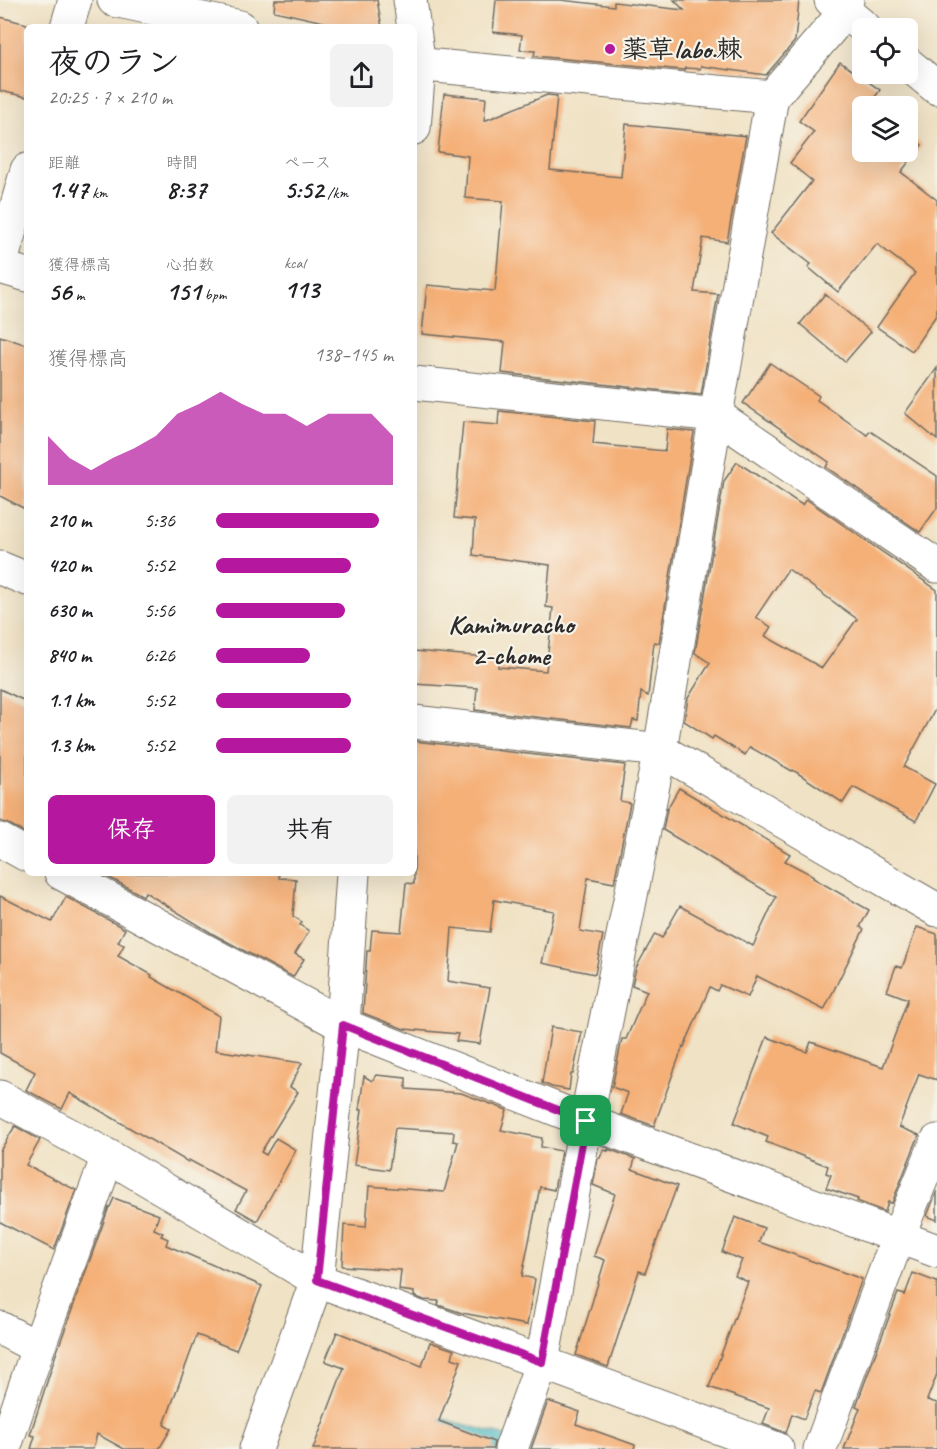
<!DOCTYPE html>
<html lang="ja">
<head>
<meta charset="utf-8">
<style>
	:root { --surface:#fff; --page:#f2f2f2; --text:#202124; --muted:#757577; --accent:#b5179e }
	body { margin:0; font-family:Caveat,"Klee One",sans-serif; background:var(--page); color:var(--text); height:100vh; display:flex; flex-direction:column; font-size:22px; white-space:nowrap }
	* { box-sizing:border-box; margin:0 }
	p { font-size:20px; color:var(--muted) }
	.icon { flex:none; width:33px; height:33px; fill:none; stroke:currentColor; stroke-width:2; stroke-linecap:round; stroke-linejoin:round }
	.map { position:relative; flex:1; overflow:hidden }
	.panel { position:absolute; left:24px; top:24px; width:393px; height:852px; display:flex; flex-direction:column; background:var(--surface); border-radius:9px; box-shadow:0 6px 24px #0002 }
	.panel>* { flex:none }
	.buttons { position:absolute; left:852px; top:18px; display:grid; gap:12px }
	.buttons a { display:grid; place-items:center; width:66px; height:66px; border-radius:9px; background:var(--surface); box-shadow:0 6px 24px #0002; font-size:30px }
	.pin { position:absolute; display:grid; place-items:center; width:51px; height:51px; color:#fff; margin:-26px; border-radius:12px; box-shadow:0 3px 9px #0006 }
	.round { display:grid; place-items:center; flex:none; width:63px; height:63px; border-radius:9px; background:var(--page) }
	.head { display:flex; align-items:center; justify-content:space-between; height:102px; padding:0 24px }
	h1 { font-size:33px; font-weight:700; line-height:45px }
	.stats { display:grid; grid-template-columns:repeat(3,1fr); gap:9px; height:102px; padding:6px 24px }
	.stats div { display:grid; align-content:center }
	.stats b { font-size:26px; font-weight:700 }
	.stats small { font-size:16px; font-weight:400 }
	.stats p { font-size:16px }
	.chart { height:168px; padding:12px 24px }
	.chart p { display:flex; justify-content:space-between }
	.chart svg { width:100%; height:108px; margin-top:6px; fill:var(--accent); opacity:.7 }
	.button { display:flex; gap:12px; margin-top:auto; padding:12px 24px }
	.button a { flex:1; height:69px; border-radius:9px; background:var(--accent); color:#fff; font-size:24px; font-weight:700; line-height:69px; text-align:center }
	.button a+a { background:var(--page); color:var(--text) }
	ul { padding:0 24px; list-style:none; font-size:20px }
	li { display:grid; grid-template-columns:96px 72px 1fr; align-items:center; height:45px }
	li i { height:15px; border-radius:8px; background:var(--accent) }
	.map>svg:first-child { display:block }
</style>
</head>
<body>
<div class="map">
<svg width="937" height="1449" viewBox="0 0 937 1449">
	<rect width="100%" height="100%" fill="#f7f3e8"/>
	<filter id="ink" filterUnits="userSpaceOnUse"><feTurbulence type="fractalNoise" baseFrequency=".0167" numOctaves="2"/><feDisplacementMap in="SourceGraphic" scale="12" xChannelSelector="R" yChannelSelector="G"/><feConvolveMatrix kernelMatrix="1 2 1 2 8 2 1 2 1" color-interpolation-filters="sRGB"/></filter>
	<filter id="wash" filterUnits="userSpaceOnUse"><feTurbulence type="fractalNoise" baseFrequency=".008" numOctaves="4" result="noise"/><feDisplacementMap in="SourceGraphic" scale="24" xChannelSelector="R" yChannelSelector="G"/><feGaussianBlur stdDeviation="1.35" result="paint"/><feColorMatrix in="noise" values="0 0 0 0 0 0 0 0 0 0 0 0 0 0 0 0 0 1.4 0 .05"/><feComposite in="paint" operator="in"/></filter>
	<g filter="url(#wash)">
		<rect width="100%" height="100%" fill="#f0e2c5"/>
		<polygon fill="#4dbcc5" stroke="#3c7478" stroke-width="1.5" points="437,1417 553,1449 407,1449"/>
		<g id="blocks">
			<g fill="#f5b078" fill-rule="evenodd">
				<polygon points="275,0 377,0 382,27 346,27 274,11"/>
				<polygon points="496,0 560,0 614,6 614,2 684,10 674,0 799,0 795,41 766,75 701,66 700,69 685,68 684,70 534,56 535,51 520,50 522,35 493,32"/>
				<polygon points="0,17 27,24 27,97 0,91"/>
				<polygon points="840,62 880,90 870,104 874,106 862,106 862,152 908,152 908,134 922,145 901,172 937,200 937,314 912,351 877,327 915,273 877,244 838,292 808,267 811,264 771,233 812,181 790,163 814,132 799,121"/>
				<polygon points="444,94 486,98 484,121 547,95 557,96 550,170 621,177 626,124 746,136 727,242 703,238 694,292 718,294 701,395 502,373 505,342 422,334 427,285 495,291 503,201 465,198 468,156 438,152"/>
				<polygon points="825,294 871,332 845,362 800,324"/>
				<polygon points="0,336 27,345 27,510 0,496"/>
				<polygon points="770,363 819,396 817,400 867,435 870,431 937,476 937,508 920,532 826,467 829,462 743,403"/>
				<polygon points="937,368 937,440 905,413"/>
				<polygon points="499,411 595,421 593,444 665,451 667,429 694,432 659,643 654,642 648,696 641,692 638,721 633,720 631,728 475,710 477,688 414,684 414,651 499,658 498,667 546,671 553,608 546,607 550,565 473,555 475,520 454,518 463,422 498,425"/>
				<path d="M737,462L802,505L806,499L937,590V706L904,767L935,784L916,821L853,787L843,803L793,770L792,771L750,747L745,755L714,736L712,739L684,721L688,698L710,663L695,653L724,481ZM788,569L857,619L822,668L765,636L771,627L756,617Z"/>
				<polygon points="0,689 27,702 27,834 9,824 0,821"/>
				<polygon points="414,741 625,765 620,801 630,803 614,883 588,878 580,931 603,935 595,974 542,963 554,911 494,900 490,932 452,928 448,981 490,988 480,1044 456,1041 458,1034 404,1029 363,1013 367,951 370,951 372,930 401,932 406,883 414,884"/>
				<polygon points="679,788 790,854 785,861 814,876 813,878 869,910 860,927 864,929 824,1010 757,976 748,997 720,985 717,991 710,987 684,1047 683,1046 654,1126 621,1114 628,1093 612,1087 622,1039 626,1039 647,991 632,985 636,968 655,934 662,938 680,906 753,946 776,897 663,830 667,809"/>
				<polygon points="101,873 279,873 279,878 296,879 293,916 302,922 300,925 309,931 295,954 304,959 293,977 213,934 145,892 143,896"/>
				<polygon points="0,896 52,922 66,897 125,929 118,942 124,945 118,956 152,975 151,977 219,1016 215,1050 302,1063 290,1087 298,1092 261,1152 266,1155 276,1138 296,1150 257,1221 236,1209 246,1191 189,1160 188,1162 70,1093 62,1109 26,1090 35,1072 0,1053"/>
				<polygon points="917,927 937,934 937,1080 919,1074 899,1127 919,1135 892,1203 888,1202 885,1212 857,1201 858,1199 826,1188 831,1175 826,1173 828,1166 766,1142 768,1137 734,1123 767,1037 807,1052 811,1042 883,1067 908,999 887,991 896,966 902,968"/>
				<polygon points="551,1027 582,1032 573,1074 571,1074 569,1090 552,1087 542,1083"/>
				<polygon points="376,1075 406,1078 406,1089 461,1093 507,1110 501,1130 542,1138 541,1147 561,1151 554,1190 540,1187 522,1276 535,1279 527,1325 462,1313 438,1305 439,1301 424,1300 414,1296 414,1292 399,1290 401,1270 342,1266 344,1225 366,1227 369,1186 444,1192 458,1142 453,1141 454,1132 395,1128 389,1170 354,1165 362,1110 359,1110 364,1076 372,1081"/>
				<polygon points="15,1126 40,1140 26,1165 76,1190 54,1250 0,1222 0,1151"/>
				<polygon points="608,1149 635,1159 632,1169 677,1186 645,1273 639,1271 608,1367 576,1355 605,1260 594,1256 615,1194 593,1185 598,1158 600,1158 603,1150 608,1151"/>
				<polygon points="937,1191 937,1220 927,1216"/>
				<polygon points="114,1198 159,1215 154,1229 163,1233 161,1236 168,1239 166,1245 262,1286 236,1350 197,1335 164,1425 171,1429 159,1449 124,1449 97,1434 93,1449 31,1449 35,1436 30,1435 55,1357 109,1207 110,1207"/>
				<polygon points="735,1217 764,1228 759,1242 862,1279 821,1393 815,1391 804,1419 792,1414 786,1433 763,1424 769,1408 709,1387 748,1282 735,1276 742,1260 722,1252"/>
				<polygon points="913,1273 937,1282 937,1374 927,1400 937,1403 937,1449 844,1449 860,1408 856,1406 898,1293 905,1295"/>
				<polygon points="337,1332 422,1366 430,1342 454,1350 452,1358 461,1361 439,1421 494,1442 493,1449 313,1449 344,1368 325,1361"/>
				<polygon points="548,1401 580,1412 576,1424 635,1445 634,1449 531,1449"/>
			</g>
		</g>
	</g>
	<g filter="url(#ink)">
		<use href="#blocks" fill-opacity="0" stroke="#706b61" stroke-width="1.5"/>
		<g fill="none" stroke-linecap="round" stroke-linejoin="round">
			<g stroke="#706b61" stroke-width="35">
				<g id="minor">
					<polyline points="114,0 240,27"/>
					<polyline points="67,27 75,0"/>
					<polyline points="414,64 772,97 845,12 847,0"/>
					<polyline points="0,266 27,170"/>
					<polyline points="0,267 27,275"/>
					<polyline points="414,383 716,415 937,566"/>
					<polyline points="0,568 27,579"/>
					<polyline points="414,722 660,750 937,910"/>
					<polyline points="0,840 27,855"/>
					<polyline points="61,873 343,1025 586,1121 937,1251"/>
					<polyline points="0,1097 108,1156 317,1280 777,1449"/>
					<polyline points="0,1328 38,1348"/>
					<polyline points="4,1449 38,1348 108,1156"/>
					<polyline points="511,1449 542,1362 586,1121 660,750 716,415 772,97"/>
					<polyline points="820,1449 898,1237 937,1141"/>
				</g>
			</g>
			<g stroke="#706b61" stroke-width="35">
				<g id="tertiary">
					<polyline points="410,0 419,66 414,128"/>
					<polyline points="831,0 865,28"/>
					<polyline points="908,64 937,88"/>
					<polyline points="256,1449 317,1280 343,1025 353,873"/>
				</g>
			</g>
			<use href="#minor" stroke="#fff" stroke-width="33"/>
			<use href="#tertiary" stroke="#fff" stroke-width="33"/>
		</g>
	</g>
	<g fill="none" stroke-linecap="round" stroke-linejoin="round" filter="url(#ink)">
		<g stroke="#fff" stroke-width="12">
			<polygon id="route" points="343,1025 586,1121 542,1362 317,1280"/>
		</g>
		<use href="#route" stroke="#b5179e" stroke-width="8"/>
	</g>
	<circle fill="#b5179e" stroke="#f7f3e8" stroke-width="2" cx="610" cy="49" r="6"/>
	<g text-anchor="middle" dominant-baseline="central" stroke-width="4.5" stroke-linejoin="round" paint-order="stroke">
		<g font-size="26" font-weight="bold" fill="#2b2b2b" stroke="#f7f3e8" text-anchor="start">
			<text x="622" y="49">薬草labo.棘</text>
		</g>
		<g font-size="27" font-weight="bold" fill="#2b2b2b" stroke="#f7f3e8">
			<text x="511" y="624">Kamimuracho<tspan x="511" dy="31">2-chome</tspan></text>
		</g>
	</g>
</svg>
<div class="buttons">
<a><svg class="icon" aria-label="locate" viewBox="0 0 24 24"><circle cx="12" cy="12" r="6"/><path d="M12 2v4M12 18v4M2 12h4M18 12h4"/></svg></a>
<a><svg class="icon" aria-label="layers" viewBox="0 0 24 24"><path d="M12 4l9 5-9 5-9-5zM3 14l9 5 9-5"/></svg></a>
</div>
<div class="pin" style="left:586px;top:1121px;background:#1e9e55"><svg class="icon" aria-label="arrive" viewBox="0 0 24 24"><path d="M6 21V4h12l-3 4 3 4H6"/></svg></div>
<section class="panel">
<div class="head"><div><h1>夜のラン</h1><p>20:25 · 7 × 210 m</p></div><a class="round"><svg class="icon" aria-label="share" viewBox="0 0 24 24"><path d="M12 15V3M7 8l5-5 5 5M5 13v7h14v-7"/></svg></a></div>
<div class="stats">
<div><p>距離</p><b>1.47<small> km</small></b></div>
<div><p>時間</p><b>8:37</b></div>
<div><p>ペース</p><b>5:52<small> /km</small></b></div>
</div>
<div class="stats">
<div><p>獲得標高</p><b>56<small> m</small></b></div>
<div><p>心拍数</p><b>151<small> bpm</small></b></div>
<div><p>kcal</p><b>113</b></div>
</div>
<div class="chart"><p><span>獲得標高</span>138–145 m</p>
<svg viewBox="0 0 160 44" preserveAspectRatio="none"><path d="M0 44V24L10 33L20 38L30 33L40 29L50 24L60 15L70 11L80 6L90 11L100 15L110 15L120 20L130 15L140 15L150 15L160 24V44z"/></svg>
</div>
<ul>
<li><b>210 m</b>5:36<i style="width:92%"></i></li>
<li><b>420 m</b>5:52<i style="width:76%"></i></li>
<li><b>630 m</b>5:56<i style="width:73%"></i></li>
<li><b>840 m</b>6:26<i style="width:53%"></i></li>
<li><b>1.1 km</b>5:52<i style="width:76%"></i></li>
<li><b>1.3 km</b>5:52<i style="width:76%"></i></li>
</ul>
<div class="button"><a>保存</a><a>共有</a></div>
</section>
</div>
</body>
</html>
